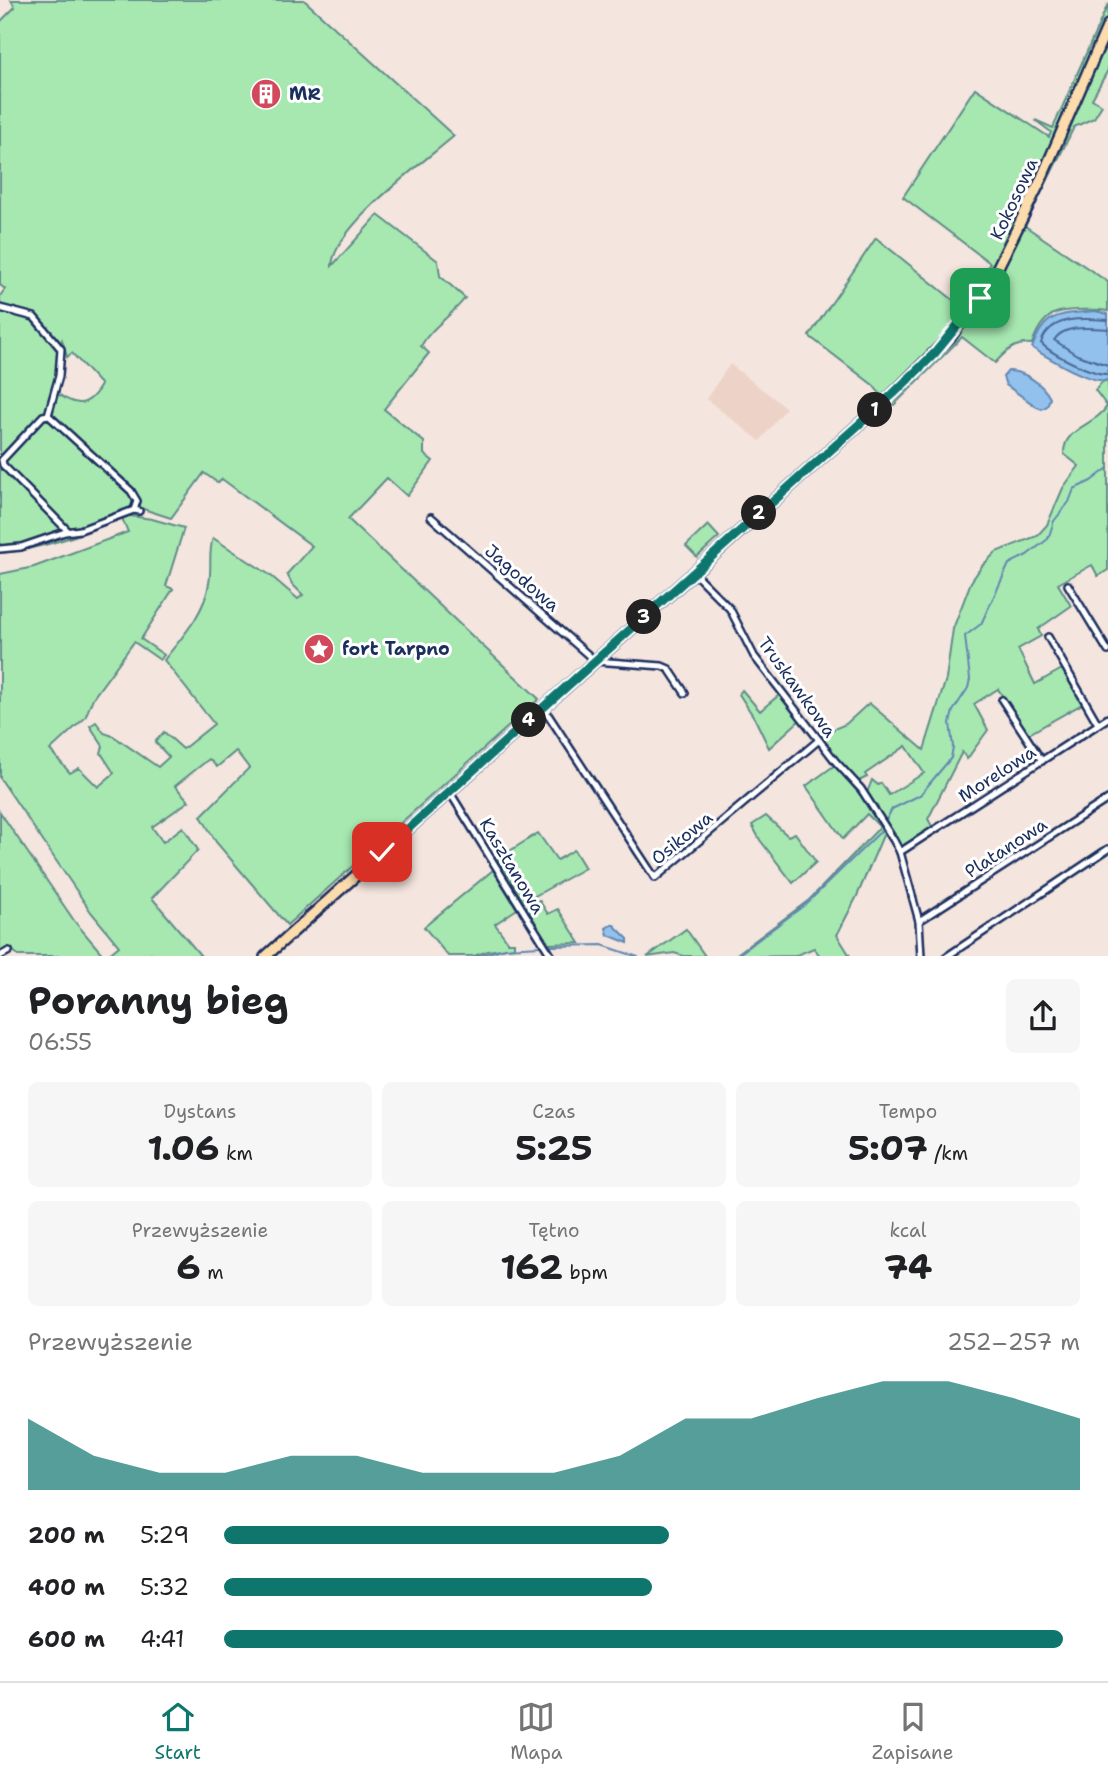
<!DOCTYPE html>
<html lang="pl">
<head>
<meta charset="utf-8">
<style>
	:root { --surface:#fff; --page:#f6f6f6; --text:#202124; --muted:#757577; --line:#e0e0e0; --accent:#0f766e }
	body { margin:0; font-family:"Shantell Sans",sans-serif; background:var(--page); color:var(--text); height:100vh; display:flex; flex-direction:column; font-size:26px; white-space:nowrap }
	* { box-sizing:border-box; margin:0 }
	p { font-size:23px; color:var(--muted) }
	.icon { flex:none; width:38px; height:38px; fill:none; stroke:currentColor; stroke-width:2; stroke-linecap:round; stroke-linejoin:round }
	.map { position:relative; height:956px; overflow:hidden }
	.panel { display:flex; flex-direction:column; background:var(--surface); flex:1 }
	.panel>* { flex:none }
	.pin { position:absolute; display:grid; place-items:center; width:60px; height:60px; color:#fff; margin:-30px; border-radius:14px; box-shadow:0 4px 10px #0006 }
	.km { position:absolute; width:35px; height:35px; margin:-18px; border-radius:50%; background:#222; color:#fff; font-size:19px; line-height:35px; text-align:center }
	.round { display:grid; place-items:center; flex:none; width:74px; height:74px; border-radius:10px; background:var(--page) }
	.headline { display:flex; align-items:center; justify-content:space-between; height:119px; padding:0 28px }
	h1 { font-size:38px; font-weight:700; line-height:52px }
	.figures { display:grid; grid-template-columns:repeat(3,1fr); gap:10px; height:119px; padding:7px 28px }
	.figures div { display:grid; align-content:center; border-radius:10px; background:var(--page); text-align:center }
	.figures b { font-size:35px; font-weight:700 }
	.figures small { font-size:19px; font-weight:400 }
	.figures p { font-size:19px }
	.chart { height:196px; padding:14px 28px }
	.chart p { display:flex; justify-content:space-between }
	.chart svg { width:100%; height:126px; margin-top:7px; fill:var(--accent); opacity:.7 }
	ul { padding:0 28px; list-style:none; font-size:23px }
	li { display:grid; grid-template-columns:112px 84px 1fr; align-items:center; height:52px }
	li i { height:18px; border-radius:9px; background:var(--accent) }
	.menu { display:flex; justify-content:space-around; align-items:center; height:98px; border-top:2px solid var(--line); background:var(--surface); font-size:19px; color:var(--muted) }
	.menu a { display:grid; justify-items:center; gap:4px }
	.menu .current { color:var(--accent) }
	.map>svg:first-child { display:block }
</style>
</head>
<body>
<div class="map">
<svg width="1108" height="957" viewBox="0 0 1108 957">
	<rect width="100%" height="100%" fill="#f4e5de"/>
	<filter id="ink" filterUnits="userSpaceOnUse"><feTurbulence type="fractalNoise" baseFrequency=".0143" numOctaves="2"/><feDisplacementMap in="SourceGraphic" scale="14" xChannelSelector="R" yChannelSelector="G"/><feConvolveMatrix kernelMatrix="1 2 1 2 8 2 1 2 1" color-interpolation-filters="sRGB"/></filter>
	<g filter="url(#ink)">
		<polygon fill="#edd3c7" points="730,364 786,408 760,441 706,399"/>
		<g fill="#a7e8b1" stroke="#618c88" stroke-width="2" fill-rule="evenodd">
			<path d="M11,0H304L454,136C424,162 334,226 332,266L378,215L438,261L440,276L465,298C452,316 432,326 421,346L429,353L384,409L424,442V454L433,461L407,496L387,478L348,519L539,699L287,925L216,842L201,816L249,768L236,751L217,767L209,759L175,786L189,801L152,827L163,842L183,827L198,850L152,898L201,956L153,957L151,954L148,956H107L119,946L91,912L0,778V574L34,567L128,532L122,518C83,534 42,549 0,553V296L5,289L0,285V22L15,7ZM62,340L67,357L72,353L101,385C87,410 74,406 54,391L58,352ZM204,473L218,483L222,479L312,546L287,574L292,584L303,595L298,599L270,575L213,538C208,552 212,569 209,583C205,613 182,637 164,660L214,724L183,749L164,732L155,742L169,757L158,767L113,736L104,733L96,722L90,726L103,746L101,753L114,773L98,787L79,768L70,773L50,750L85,718L93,698L134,642L160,660L164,655L141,639L173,589L166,586L184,528L152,519L130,516L137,507L171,518Z"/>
			<path d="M1108,4L1106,51L1108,53V70L1092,99L1102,105L1094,118L1074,127L1025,226L1108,282V311C1097,309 1066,309 1056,313C1043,318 1036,332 1032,344C1015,342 1005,352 995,363L962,337L894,405L881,395L873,385L809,336L876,238L962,307L990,263L903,197L975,88L1049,137L1051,132L1035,120L1053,128Z"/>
			<path d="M1108,380V570L1098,576L1092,565L1058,584L1071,606L1038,629L1041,636L1018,649L1035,684L1062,669L1082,704L1027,735L998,689L974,704L988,730L967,759L962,752L928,819L936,834L896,851L884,833L857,896L837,935L850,956H820L814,948L794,956L733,957L809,900L880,827L867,814L843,839L806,786L835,765L872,809L875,805L867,793L872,780L878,785L881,783L889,795L924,773L906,746L865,774L867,777L859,781L841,763L820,735L846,724L869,703L924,750L946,679L953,629L971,582L982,566L996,552L1037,536L1047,525L1063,488L1079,466L1064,454C1063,427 1097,425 1107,406L1095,390L1102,382Z"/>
			<polygon points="708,525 719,537 697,557 686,546"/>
			<polygon points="742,690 760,711 779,695 800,720 769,748 755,719 739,694"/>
			<polygon points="0,812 75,922 104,956 18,956 11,948 0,954"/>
			<polygon points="766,816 788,836 795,833 816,862 793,883 760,840 752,825"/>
			<polygon points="538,833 557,860 574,850 585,868 524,902 497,859"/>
			<polygon points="493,870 517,909 495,924 508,942 514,942 514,947 488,951 474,956 448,956 424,927"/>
			<polygon points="539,900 548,914 558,909 580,943 548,944 524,908"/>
			<polygon points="686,929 705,956 684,956 674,953 647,957"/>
		</g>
		<g fill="#91c1ec" stroke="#6287b3" stroke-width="2">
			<path d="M1095,311L1108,314V380C1091,385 1048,357 1032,348C1045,311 1060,315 1095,311Z"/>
			<path d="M1008,371C1024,371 1042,383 1050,398L1047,406L1042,409L1037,407L1006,385L1003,377Z"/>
			<polygon points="611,925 614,925 628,939 628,943 608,935 606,928"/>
		</g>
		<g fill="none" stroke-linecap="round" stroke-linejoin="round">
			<g stroke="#4a6997" stroke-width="2">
				<path d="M1108,320C1084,318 1050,315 1041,343C1051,354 1093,375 1108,374"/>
				<path d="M1108,329C1090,328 1065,324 1054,340L1077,355L1108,365"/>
			</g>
			<g stroke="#6287b3" stroke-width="2">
				<polyline points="885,822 892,809 920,795 951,758 953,747 950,723 953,711 968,688 970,679 965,636 981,624 1009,564 1027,555 1048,539 1054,521 1069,502 1074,489 1091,481 1108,468"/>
				<polyline points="551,946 602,945 638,957"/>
				<polyline points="476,957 505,948 541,946"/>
				<polyline points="735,957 806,904 881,831"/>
			</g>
			<g stroke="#1b2f5e" stroke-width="10">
				<g id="street">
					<polyline points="0,308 34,317 61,349 59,376 48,415 43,416 2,460 3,465 68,531"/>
					<polyline points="48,415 131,491 137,501 134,510"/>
					<polyline points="431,517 595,661 662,666 669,669 685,693"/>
					<polyline points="0,549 21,547 65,532 80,530 134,510 139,511"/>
					<polyline points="693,572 730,609 754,656 836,762 861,789 893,839 900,852 919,921 921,957"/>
					<polyline points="1068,585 1108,651"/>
					<polyline points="1048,637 1098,724"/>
					<polyline points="1002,700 1042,761"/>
					<polyline points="543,707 655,878 819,740"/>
					<polyline points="449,791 552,957"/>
					<polyline points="900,852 1108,718"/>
					<polyline points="919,921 1108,799"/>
					<polyline points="0,956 9,951"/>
					<polyline points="946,957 1108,849"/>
				</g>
			</g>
			<g stroke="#1b2f5e" stroke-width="14">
				<polyline id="primary" points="265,957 893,394 952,335 993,277 1039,184 1108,25"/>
			</g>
			<use href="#street" stroke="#fff" stroke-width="5"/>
			<use href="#primary" stroke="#fcdcac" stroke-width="9"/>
		</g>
	</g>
	<g fill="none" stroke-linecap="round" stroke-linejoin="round" filter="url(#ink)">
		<g stroke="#fff" stroke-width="14">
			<polyline id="route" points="382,852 893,394 935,353 980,298"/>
		</g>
		<use href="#route" stroke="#0f766e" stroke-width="9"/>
	</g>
	<defs>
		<g id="building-disc" transform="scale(1.575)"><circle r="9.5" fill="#d1495b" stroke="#fff"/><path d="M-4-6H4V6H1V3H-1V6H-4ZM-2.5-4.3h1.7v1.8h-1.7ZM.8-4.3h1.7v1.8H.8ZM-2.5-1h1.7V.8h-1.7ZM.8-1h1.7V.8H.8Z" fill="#fff"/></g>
		<g id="sight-disc" transform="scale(1.575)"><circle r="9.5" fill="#d1495b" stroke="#fff"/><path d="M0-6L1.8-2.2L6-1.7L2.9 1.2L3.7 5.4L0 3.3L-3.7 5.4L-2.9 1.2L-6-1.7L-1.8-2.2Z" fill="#fff"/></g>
	</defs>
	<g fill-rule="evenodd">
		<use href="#building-disc" x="266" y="94"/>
		<use href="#sight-disc" x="319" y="649"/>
	</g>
	<g text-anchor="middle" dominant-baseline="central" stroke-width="6" stroke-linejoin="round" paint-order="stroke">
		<g font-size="18" font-weight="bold" fill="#1b2f5e" stroke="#fff" text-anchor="start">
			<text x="289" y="94">MR</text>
			<text x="342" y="649">fort Tarpno</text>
		</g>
		<g font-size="18" fill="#1b2f5e" stroke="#fff">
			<text transform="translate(1014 199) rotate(-65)">Kokosowa</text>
			<text transform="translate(522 578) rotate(41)">Jagodowa</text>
			<text transform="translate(797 687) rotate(54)">Truskawkowa</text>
			<text transform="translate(997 774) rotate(-33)">Morelowa</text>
			<text transform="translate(682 838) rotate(-39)">Osikowa</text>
			<text transform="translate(1006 848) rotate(-33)">Platanowa</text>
			<text transform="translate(512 866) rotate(59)">Kasztanowa</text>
		</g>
	</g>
</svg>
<div class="pin" style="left:980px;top:298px;background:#1e9e55"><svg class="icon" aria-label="arrive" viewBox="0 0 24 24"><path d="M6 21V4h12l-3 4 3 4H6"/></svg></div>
<div class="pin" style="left:382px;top:852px;background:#d93025"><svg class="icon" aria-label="check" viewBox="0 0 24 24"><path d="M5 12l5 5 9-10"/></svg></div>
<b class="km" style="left:875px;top:410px">1</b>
<b class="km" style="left:759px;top:513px">2</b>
<b class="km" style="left:644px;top:617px">3</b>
<b class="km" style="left:529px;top:720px">4</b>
</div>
<section class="panel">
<div class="headline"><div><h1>Poranny bieg</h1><p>06:55</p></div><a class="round"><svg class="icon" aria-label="share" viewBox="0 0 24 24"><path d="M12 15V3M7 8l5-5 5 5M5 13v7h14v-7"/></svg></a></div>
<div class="figures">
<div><p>Dystans</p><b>1.06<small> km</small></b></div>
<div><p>Czas</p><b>5:25</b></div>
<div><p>Tempo</p><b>5:07<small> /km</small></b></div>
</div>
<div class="figures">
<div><p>Przewyższenie</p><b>6<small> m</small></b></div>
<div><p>Tętno</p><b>162<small> bpm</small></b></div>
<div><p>kcal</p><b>74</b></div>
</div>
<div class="chart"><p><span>Przewyższenie</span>252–257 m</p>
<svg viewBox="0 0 160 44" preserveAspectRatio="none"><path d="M0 44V19L10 32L20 38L30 38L40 32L50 32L60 38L70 38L80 38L90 32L100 19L110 19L120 12L130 6L140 6L150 12L160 19V44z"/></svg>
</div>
<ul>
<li><b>200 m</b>5:29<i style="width:52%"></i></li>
<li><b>400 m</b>5:32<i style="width:50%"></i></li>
<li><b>600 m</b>4:41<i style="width:98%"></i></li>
</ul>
</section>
<nav class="menu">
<a class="current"><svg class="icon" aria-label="home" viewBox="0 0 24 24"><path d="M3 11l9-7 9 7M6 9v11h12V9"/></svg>Start</a>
<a><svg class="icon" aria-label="map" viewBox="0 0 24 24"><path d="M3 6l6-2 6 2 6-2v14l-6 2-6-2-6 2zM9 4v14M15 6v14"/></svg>Mapa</a>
<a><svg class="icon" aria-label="saved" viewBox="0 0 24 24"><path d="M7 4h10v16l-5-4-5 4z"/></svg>Zapisane</a>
</nav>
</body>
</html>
